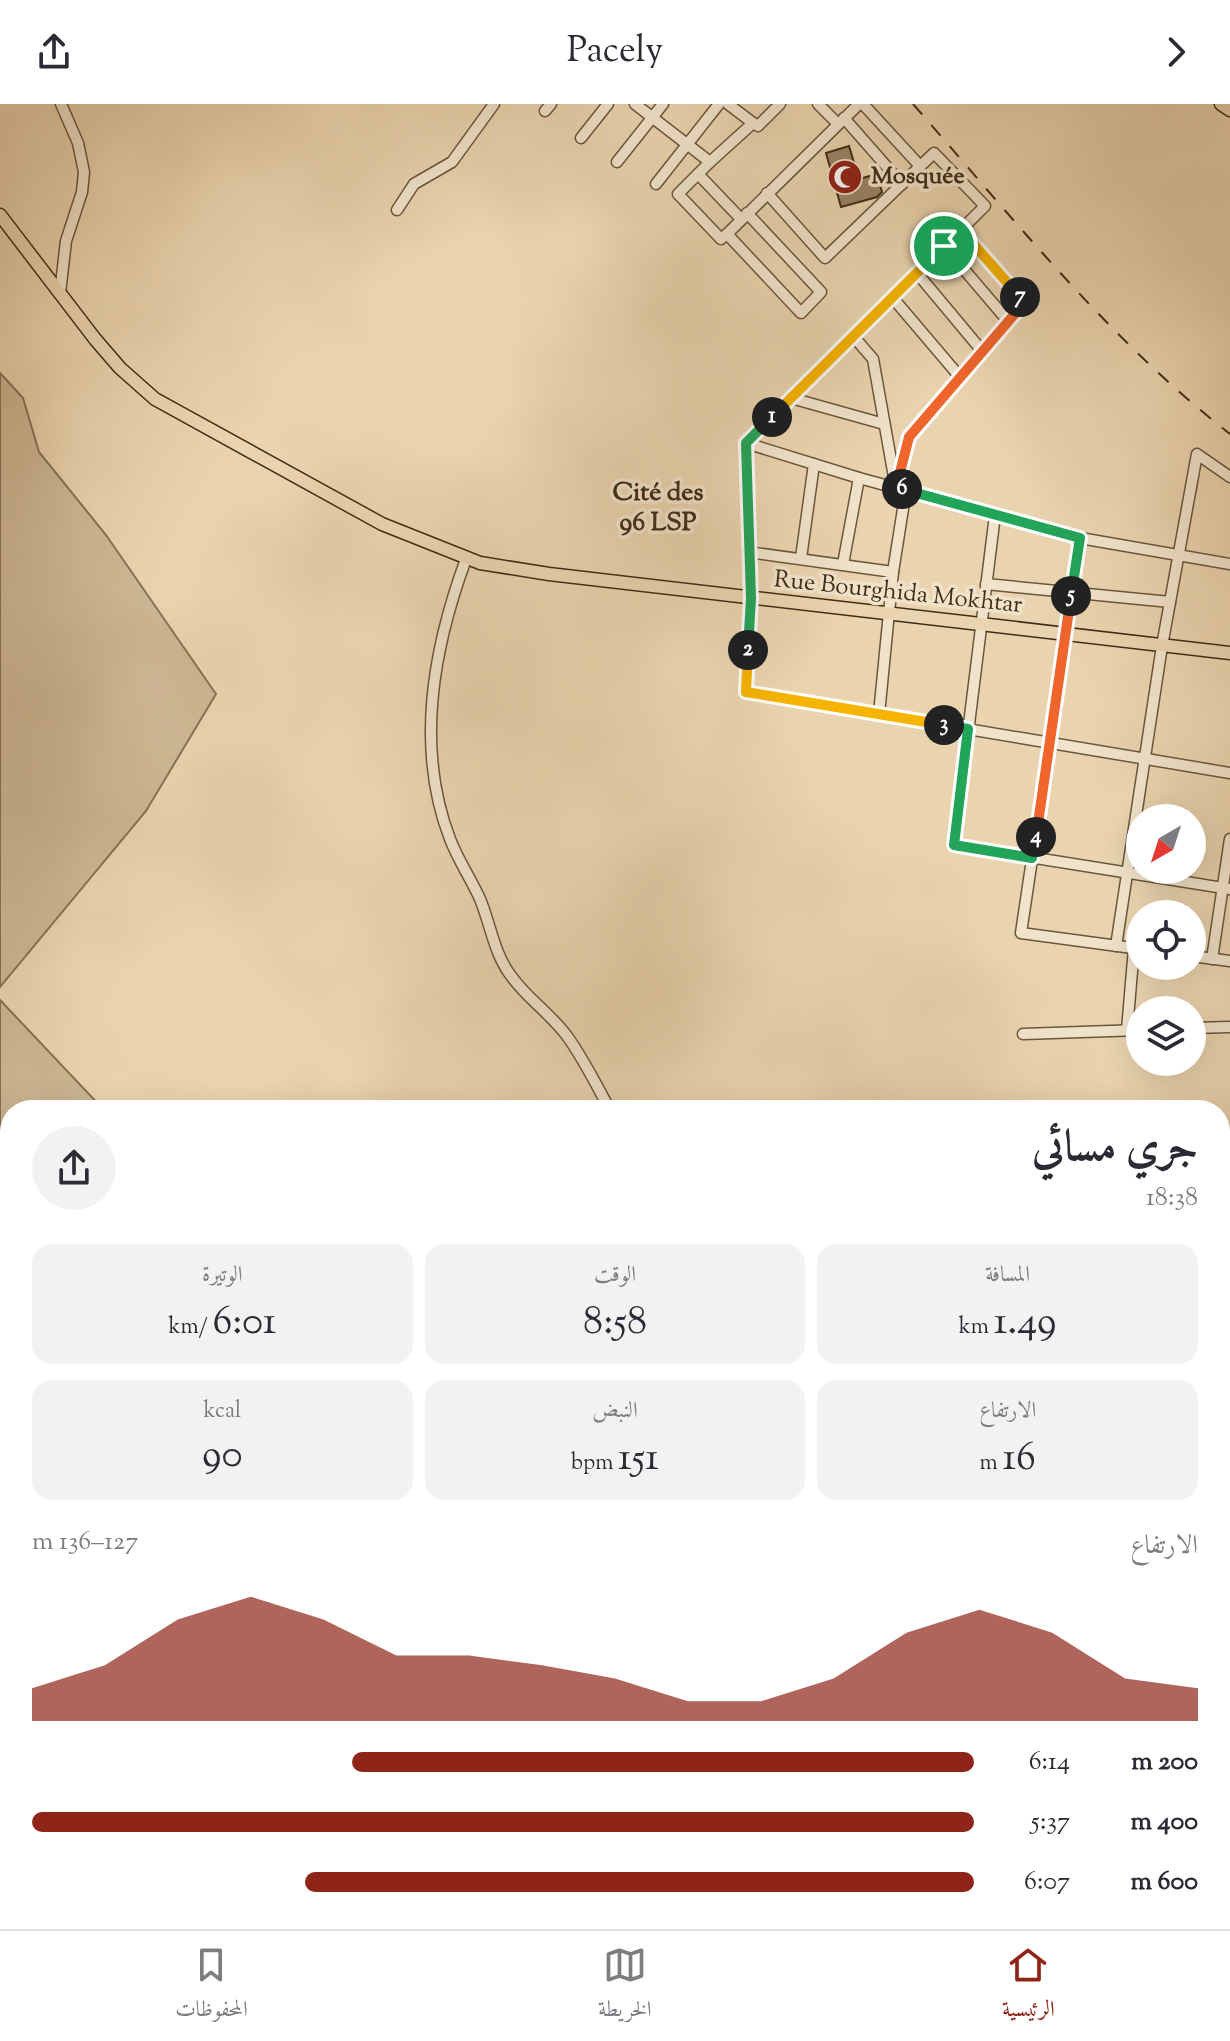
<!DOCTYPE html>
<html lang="ar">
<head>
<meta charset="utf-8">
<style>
	:root { --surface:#fff; --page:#f2f2f3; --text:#2b2b33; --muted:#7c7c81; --line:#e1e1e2; --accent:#8f2418 }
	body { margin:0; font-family:"Sorts Mill Goudy",Amiri,serif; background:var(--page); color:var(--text); direction:rtl; height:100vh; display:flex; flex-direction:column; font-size:30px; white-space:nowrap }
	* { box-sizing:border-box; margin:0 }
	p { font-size:26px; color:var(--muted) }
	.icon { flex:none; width:44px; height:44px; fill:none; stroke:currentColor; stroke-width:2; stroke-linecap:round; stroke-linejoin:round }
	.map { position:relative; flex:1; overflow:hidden; direction:ltr }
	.side { position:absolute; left:0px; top:996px; width:1230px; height:830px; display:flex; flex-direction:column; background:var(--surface); border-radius:32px 32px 0 0; box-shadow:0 8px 32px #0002; direction:rtl }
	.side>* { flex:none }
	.needle { width:52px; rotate:219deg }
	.buttons { position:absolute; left:1126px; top:700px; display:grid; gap:16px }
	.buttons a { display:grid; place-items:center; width:80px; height:80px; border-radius:50%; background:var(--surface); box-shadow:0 8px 32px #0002; font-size:40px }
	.pin { position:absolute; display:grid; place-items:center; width:68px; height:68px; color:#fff; margin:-34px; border:4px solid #fff; border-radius:50%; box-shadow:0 2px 8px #0007 }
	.km { position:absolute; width:40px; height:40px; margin:-20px; border-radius:50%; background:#222; color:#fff; font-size:22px; line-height:40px; text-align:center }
	.round { display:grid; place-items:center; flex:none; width:84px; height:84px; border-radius:42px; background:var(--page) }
	.summary { display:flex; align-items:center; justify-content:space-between; height:136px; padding:0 32px }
	h1 { font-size:44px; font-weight:600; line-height:60px }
	.figures { display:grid; grid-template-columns:repeat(3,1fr); gap:12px; height:136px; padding:8px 32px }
	.figures div { display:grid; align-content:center; border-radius:20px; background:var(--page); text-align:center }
	.figures b { font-size:40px; font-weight:600 }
	.figures small { font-size:22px; font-weight:400 }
	.figures p { font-size:22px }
	.chart { height:224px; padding:16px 32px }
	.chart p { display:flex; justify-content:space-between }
	.chart svg { width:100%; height:144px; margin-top:8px; fill:var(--accent); opacity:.7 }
	ul { padding:0 32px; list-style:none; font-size:26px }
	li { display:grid; grid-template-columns:128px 96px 1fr; align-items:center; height:60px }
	li i { height:20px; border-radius:10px; background:var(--accent) }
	header { display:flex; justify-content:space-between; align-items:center; height:104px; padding:0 32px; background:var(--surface); font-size:36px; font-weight:600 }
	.menu { display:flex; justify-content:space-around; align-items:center; height:112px; border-top:2px solid var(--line); background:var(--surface); font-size:22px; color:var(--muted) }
	.menu a { display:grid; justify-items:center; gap:4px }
	.menu .selected { color:var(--accent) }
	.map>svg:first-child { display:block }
</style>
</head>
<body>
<header><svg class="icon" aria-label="forward" viewBox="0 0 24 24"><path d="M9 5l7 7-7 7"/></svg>Pacely<svg class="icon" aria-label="share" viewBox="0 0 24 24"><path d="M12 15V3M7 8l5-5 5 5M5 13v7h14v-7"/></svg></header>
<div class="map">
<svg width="1230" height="1825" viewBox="0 0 1230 1825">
	<rect width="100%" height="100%" fill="#ead4af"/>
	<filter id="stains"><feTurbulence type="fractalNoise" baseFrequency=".0025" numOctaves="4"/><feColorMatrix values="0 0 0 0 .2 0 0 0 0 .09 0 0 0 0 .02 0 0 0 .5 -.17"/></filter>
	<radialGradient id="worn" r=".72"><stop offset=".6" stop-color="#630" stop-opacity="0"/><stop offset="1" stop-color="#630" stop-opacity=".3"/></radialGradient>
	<g fill="#cdb895" stroke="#867255" stroke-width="2">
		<polygon points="0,269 23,294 39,348 106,431 216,590 146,707 0,883"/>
		<polygon points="0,896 104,1006 10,1006 10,1816 296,1816 290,1825 0,1825"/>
		<polygon points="1230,1041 1230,1207 1220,1219 1220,1042"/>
	</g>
	<polygon fill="#988465" stroke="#402d15" stroke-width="2" points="849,42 859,75 877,70 882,88 877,93 841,103 826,49"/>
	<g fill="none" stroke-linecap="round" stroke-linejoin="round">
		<g stroke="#6a573c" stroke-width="13">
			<g id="minor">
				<polyline points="635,0 710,58 753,19 758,22 780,0"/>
				<polyline points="728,0 753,19"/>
				<polyline points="818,0 838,20"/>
				<polyline points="863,0 920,62"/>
				<polyline points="545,7 551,0"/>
				<polyline points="844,14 902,80"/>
				<polyline points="581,34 608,0"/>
				<polyline points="617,58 663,0"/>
				<polyline points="710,58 678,90 721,135 727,130"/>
				<polyline points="698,70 741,115"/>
				<polyline points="656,80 719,0"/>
				<polyline points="767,89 825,154 934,49 985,102 746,339 751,494 746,588 1230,669"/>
				<polyline points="397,106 414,80 452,58 494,0"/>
				<polyline points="747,109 821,188 801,209 727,130 859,0"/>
				<polyline points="944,142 1008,217"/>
				<polyline points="917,169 983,248"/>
				<polyline points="60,189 66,137 82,88 84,68 78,39 61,0"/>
				<polyline points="892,193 960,273 1025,198 961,126"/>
				<polyline points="854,233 873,255 896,384"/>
				<polyline points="791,294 884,320"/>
				<polyline points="746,339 859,374 1080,434 1230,460"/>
				<polyline points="898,378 909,333 960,273"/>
				<polyline points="995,411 954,741 1230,785"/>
				<polyline points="1080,434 1021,829 1140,845"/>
				<polyline points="748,448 893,468"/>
				<polyline points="801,454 814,360"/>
				<path d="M466,455C433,545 415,644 450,735C458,756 471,775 480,795C490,819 494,848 509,869C525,893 550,909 567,932C583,954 597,982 610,1006"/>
				<polyline points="843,460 859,374"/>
				<polyline points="986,480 1170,498"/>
				<polyline points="879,610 893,468 906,386"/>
				<polyline points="1116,842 1162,542 1197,350 1230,373"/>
				<polyline points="1192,852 1230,857"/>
				<polyline points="1212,855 1230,735"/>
				<polyline points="1192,924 1230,923"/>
				<polyline points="1127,926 1134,844"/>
				<polyline points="1023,930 1140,926"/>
				<polyline points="1220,1229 1230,1217"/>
				<polyline points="1220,1243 1230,1231"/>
				<polyline points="1220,1406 1230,1413"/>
				<polyline points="1220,1534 1230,1532"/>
				<polyline points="1220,1651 1230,1649"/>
				<polyline points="1220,1700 1230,1739"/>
				<polyline points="1220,1784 1230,1781"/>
				<polyline points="728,1816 741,1825"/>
				<polyline points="1027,1816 1039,1825"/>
				<polyline points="1070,1816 1082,1825"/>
				<polyline points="545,1825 551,1816"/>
				<polyline points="644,1825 651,1816"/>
				<polyline points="759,1825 765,1816"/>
				<polyline points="772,1825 778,1816"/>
				<polyline points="980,1825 985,1816"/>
				<polyline points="1149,1825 1161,1816"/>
			</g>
		</g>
		<g stroke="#402d15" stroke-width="15">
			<g id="major">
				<polyline points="1221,0 1230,6"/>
				<polyline points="0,111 95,235 120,264 155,295 382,420 480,459 549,470 1230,549"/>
			</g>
		</g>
		<use href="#minor" stroke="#f1e3cb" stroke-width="10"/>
		<use href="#major" stroke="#ead4af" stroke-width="12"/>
		<path stroke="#402d15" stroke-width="2" stroke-dasharray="14 14" stroke-linecap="butt" d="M913,0C1013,114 1109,236 1230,330"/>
	</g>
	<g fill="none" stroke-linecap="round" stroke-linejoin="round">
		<g stroke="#fff" stroke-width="16">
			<polyline id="split-1" points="772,313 944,142"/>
		</g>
		<g stroke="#fff" stroke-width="16">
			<polyline id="split-2" points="748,546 751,494 746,339 772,313"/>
		</g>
		<g stroke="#fff" stroke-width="16">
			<polyline id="split-3" points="748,546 746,588 944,621"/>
		</g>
		<g stroke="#fff" stroke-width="16">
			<polyline id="split-4" points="944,621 968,625 954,741 1032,754 1036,733"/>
		</g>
		<g stroke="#fff" stroke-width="16">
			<polyline id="split-5" points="1036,733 1071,492"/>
		</g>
		<g stroke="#fff" stroke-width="16">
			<polyline id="split-6" points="902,385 1080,434 1071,492"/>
		</g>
		<g stroke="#fff" stroke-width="16">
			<polyline id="split-7" points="902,385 896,384 909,333 1025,198 1020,193"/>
		</g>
		<g stroke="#fff" stroke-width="16">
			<polyline id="split-8" points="944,142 961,126 1020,193"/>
		</g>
		<use href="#split-1" stroke="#f5b400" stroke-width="10"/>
		<use href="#split-2" stroke="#22a559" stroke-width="10"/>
		<use href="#split-3" stroke="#f5b400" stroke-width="10"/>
		<use href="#split-4" stroke="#22a559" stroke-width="10"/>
		<use href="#split-5" stroke="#f0652b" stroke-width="10"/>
		<use href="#split-6" stroke="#22a559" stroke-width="10"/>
		<use href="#split-7" stroke="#f0652b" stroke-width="10"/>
		<use href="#split-8" stroke="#f5b400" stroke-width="10"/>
	</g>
	<defs>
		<g id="mosque-disc" transform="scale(1.8)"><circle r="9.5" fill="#8f2418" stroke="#f1e3cb"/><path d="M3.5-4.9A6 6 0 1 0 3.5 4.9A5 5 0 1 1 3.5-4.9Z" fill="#fff"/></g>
	</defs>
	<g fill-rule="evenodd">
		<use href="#mosque-disc" x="845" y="73"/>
	</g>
	<g text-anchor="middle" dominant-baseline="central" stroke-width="7" stroke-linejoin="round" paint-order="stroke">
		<g font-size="24" font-weight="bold" fill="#402d15" stroke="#f1e3cb" text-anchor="start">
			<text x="871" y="73">Mosquée</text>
		</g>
		<g font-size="24" fill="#402d15" stroke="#f1e3cb">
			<text transform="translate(898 489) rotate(6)">Rue Bourghida Mokhtar</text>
		</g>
		<g font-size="26" font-weight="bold" fill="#402d15" stroke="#f1e3cb">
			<text x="658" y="389">Cité des<tspan x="658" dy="30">96 LSP</tspan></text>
		</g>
	</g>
	<rect width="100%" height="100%" filter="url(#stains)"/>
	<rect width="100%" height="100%" fill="url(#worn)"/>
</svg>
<div class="buttons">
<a><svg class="needle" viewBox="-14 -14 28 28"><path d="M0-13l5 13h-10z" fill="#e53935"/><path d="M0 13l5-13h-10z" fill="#7c7c81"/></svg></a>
<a><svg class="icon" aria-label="locate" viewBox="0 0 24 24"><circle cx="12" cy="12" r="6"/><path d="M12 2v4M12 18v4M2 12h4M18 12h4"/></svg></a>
<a><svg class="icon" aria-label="layers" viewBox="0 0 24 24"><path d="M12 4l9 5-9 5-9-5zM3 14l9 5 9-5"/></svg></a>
</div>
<div class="pin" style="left:944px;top:142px;background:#1e9e55"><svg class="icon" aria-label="arrive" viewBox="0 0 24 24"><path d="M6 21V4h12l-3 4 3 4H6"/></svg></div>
<b class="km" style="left:772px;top:313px">1</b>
<b class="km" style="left:748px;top:546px">2</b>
<b class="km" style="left:944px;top:621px">3</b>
<b class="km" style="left:1036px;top:733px">4</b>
<b class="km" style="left:1071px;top:492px">5</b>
<b class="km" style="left:902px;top:385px">6</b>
<b class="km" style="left:1020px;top:193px">7</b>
<section class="side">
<div class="summary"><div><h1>جري مسائي</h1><p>18:38</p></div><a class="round"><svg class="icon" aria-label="share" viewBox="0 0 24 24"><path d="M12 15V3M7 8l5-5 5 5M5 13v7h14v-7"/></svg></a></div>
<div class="figures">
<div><p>المسافة</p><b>1.49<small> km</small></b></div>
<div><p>الوقت</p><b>8:58</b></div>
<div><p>الوتيرة</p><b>6:01<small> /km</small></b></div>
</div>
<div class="figures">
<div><p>الارتفاع</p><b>16<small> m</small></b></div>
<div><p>النبض</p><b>151<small> bpm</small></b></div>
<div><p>kcal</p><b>90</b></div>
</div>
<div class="chart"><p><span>الارتفاع</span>127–136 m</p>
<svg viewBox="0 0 160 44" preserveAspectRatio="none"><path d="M0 44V34L10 27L20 13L30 6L40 13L50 24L60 24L70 27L80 31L90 38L100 38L110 31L120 17L130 10L140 17L150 31L160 34V44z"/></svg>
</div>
<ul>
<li><b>200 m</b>6:14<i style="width:66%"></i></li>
<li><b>400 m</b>5:37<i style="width:100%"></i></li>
<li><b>600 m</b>6:07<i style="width:71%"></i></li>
</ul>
</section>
</div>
<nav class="menu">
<a class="selected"><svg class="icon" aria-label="home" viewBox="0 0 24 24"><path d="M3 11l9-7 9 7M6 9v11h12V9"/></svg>الرئيسية</a>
<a><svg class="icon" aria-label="map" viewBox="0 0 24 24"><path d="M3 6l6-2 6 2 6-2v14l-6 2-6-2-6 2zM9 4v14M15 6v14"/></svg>الخريطة</a>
<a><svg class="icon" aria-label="saved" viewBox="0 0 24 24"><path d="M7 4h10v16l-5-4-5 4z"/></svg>المحفوظات</a>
</nav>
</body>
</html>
